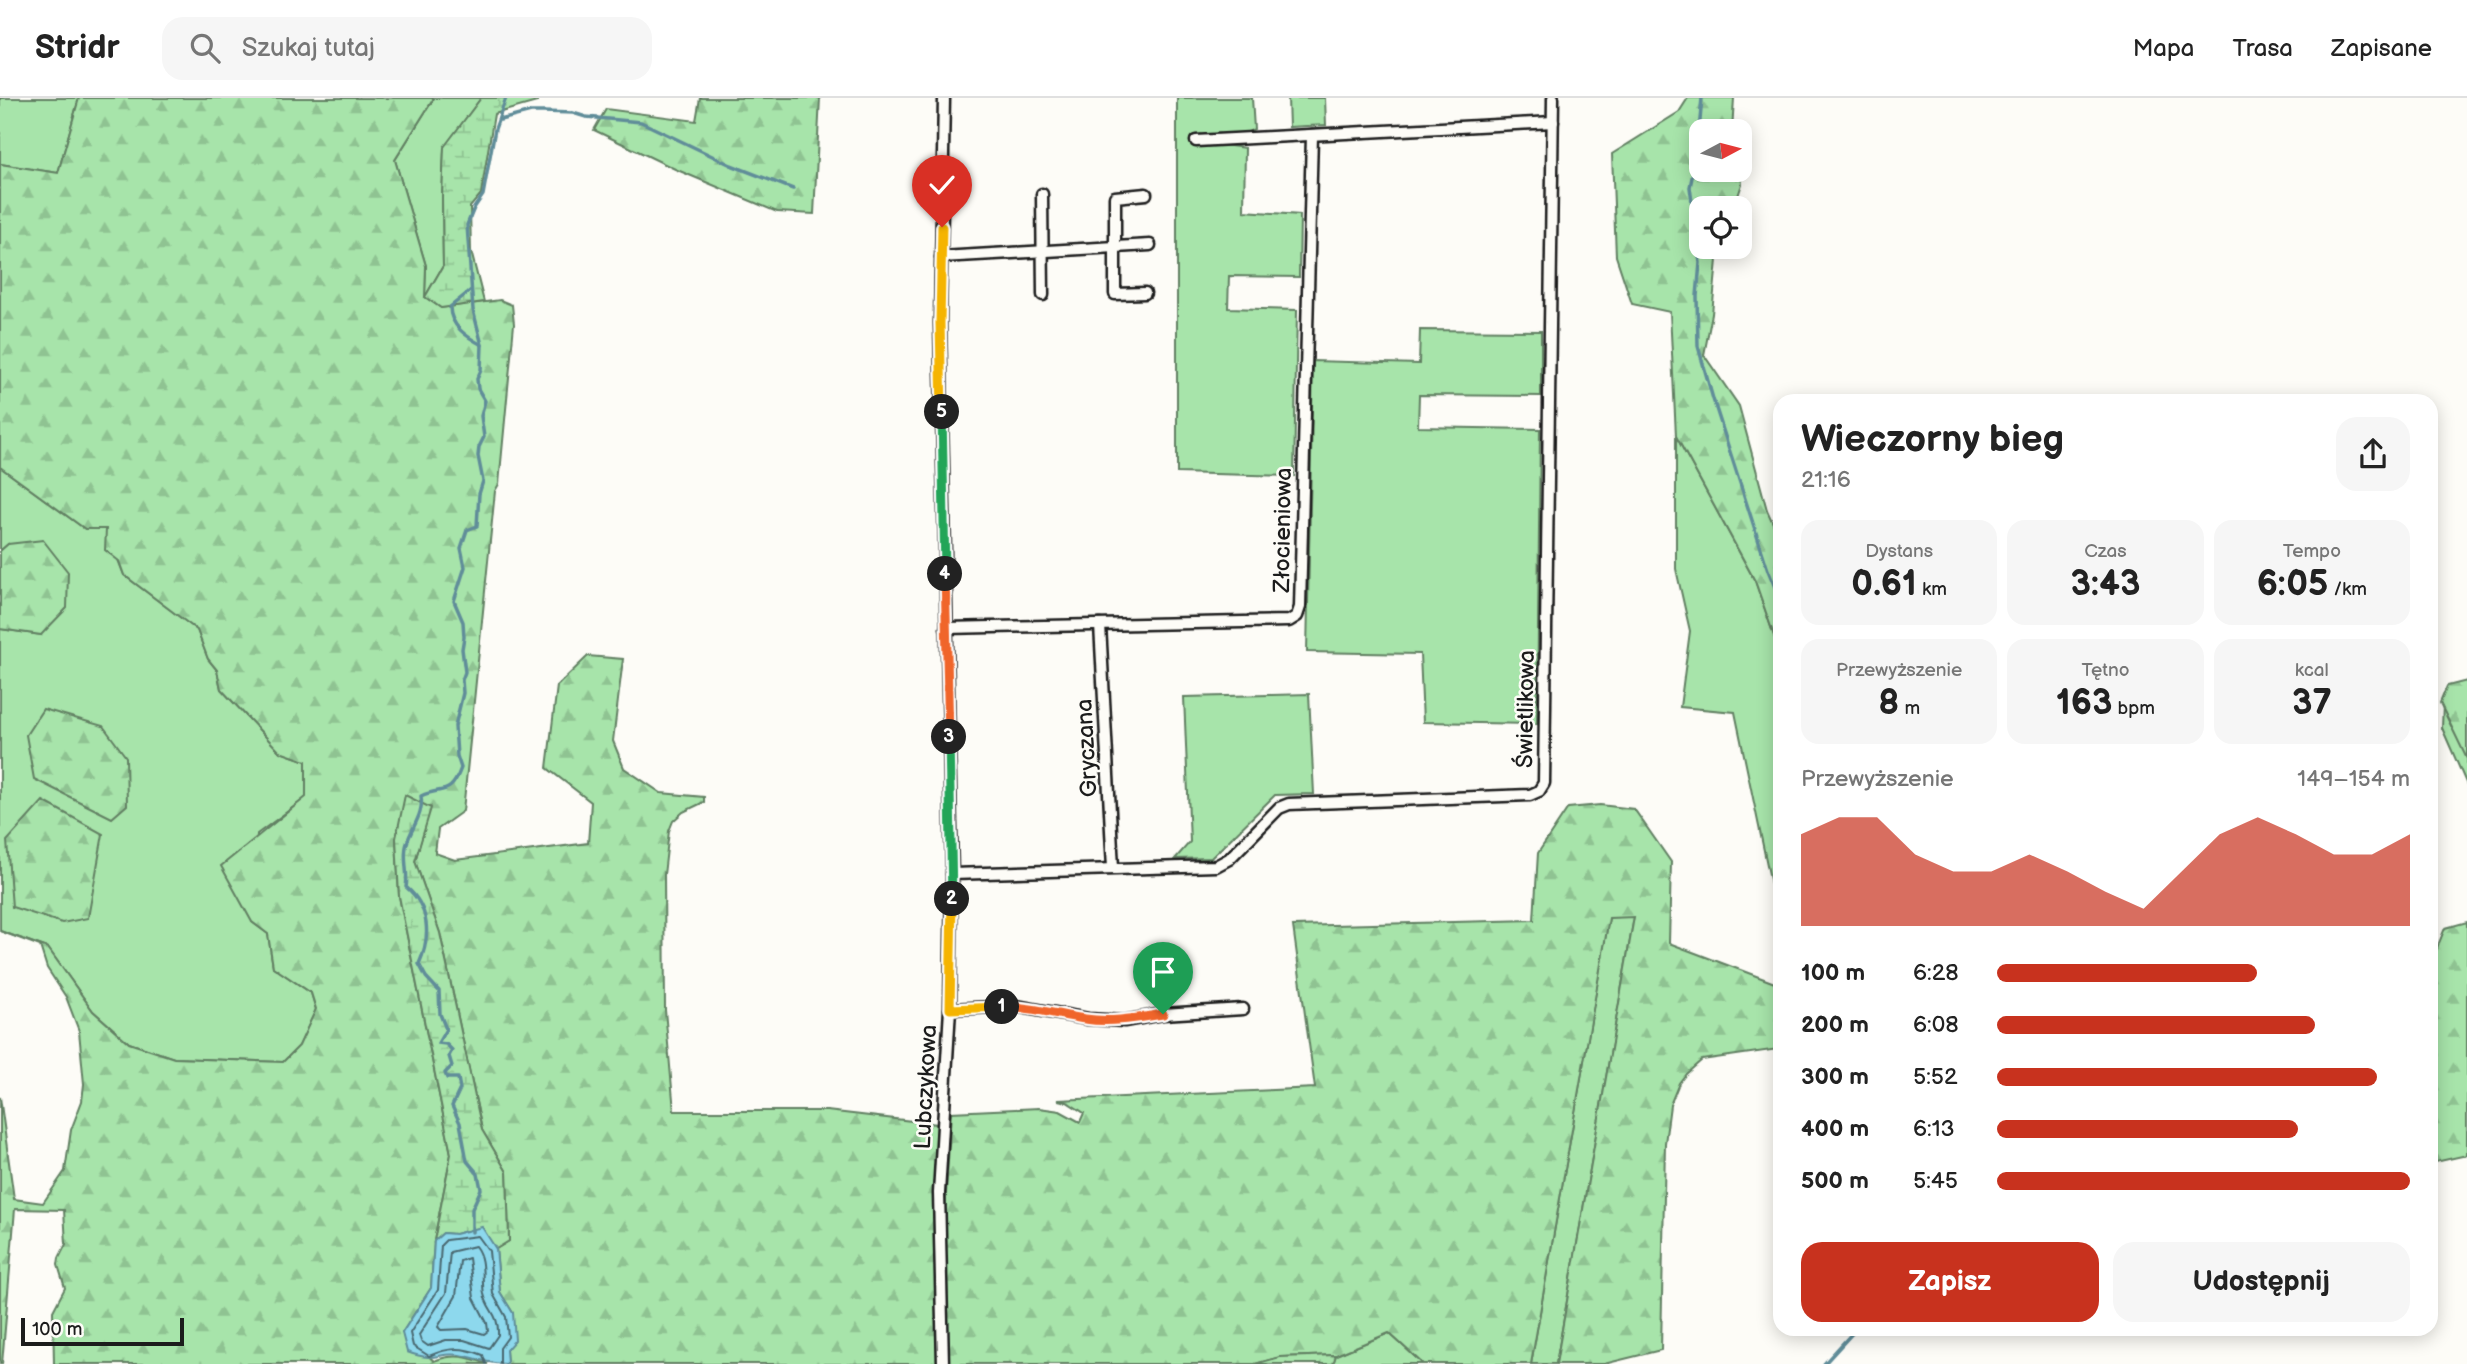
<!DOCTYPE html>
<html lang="pl">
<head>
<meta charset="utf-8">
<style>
	:root { --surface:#fff; --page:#f6f6f6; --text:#222; --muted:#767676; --line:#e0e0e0; --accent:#c8321e }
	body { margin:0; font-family:"Balsamiq Sans",sans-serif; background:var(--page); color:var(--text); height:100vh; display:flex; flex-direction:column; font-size:26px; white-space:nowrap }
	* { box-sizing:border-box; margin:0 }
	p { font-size:23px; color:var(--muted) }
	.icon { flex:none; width:38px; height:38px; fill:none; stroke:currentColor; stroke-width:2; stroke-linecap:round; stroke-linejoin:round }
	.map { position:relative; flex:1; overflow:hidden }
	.panel { position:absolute; left:1773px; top:296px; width:665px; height:942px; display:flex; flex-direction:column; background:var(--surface); border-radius:21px; box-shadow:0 4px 18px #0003 }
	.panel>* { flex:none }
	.needle { width:46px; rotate:83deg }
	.controls { position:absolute; left:1689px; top:21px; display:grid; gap:14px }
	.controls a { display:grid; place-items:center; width:63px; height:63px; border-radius:14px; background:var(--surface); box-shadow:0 4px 18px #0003; font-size:35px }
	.scale { position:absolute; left:21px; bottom:18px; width:163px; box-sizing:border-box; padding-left:7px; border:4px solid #1c1c1c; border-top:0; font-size:19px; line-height:24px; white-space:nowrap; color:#1c1c1c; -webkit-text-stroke:5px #fdfcf7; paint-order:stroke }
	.pin { position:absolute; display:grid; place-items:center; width:60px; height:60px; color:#fff; margin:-72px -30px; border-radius:50% 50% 50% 0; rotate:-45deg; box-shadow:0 0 7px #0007 }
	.pin .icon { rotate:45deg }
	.km { position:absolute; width:35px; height:35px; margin:-18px; border-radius:50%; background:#222; color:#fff; font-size:19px; line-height:35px; text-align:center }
	.round { display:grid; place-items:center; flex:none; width:74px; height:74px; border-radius:21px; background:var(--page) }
	.head { display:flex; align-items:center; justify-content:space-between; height:119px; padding:0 28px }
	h1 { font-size:38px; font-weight:700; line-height:52px }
	.metrics { display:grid; grid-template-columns:repeat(3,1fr); gap:10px; height:119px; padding:7px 28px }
	.metrics div { display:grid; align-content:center; border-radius:18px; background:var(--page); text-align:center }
	.metrics b { font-size:35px; font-weight:700 }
	.metrics small { font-size:19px; font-weight:400 }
	.metrics p { font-size:19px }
	.chart { height:196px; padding:14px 28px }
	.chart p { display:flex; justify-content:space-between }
	.chart svg { width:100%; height:126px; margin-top:7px; fill:var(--accent); opacity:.7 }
	.cta { display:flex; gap:14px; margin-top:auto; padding:14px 28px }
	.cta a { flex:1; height:80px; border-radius:21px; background:var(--accent); color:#fff; font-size:28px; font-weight:700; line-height:80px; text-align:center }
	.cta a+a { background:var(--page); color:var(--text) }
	ul { padding:0 28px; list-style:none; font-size:23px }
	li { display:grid; grid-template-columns:112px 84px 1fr; align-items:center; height:52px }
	li i { height:18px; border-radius:9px; background:var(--accent) }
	header { display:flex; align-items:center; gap:42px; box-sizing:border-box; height:98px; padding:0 35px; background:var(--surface); border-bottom:2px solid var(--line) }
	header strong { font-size:33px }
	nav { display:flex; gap:38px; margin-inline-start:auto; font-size:24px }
	.search { width:490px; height:63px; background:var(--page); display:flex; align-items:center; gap:18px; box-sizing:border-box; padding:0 24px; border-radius:21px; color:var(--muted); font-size:26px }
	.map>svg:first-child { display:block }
</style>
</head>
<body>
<header>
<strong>Stridr</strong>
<div class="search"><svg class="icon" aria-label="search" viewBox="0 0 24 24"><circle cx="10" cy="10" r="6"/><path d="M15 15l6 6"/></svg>Szukaj tutaj</div>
<nav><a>Mapa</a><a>Trasa</a><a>Zapisane</a></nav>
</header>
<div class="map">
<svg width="2467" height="1266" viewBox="0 0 2467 1266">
	<defs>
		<pattern id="forest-firs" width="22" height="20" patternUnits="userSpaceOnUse" patternTransform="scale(1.75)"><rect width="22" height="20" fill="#a7e4aa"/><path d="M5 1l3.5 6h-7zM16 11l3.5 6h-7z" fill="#8fc392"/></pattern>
		<pattern id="wetland-marsh" width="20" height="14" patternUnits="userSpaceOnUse" patternTransform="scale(1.75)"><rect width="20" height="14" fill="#a7e4aa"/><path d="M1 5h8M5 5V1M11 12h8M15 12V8" fill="none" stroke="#8fc392"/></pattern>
	</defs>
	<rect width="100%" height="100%" fill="#fdfcf7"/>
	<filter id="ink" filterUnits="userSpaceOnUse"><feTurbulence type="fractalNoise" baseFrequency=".0143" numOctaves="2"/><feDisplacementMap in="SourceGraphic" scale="14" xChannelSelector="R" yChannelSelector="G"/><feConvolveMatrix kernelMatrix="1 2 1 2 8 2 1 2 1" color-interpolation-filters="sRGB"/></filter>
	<g filter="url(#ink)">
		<g fill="#a7e4aa" stroke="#628063" stroke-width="2">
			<polygon points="0,0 79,0 58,75 0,66"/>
			<polygon points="434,0 481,0 444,50 442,100 443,168 425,199 426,168 395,62"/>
			<polygon points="1177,0 1252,0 1254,31 1223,47 1245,50 1244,113 1300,117 1299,179 1229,178 1228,210 1297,212 1294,378 1177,375"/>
			<polygon points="1288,0 1325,0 1326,27 1289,29"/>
			<polygon points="1420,232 1541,233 1541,298 1419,297 1418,329 1540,331 1537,626 1423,624 1420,556 1307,554 1313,263 1419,266"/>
			<polygon points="1676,338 1755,483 1780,555 1780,829 1735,614 1680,609 1690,533 1676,471"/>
			<polygon points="0,369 85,431 106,431 124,477 197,532 208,561 217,572 221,591 280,654 306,663 307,699 257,736 252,824 268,836 273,869 311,895 316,912 299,948 283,964 174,960 129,945 93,913 48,850 0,833 0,531 41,537 8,446 0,453"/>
			<polygon points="2467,591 2467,687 2442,630 2443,605"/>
			<polygon points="1309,596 1314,696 1275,697 1211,760 1175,761 1190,744 1184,599"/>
			<polygon points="1609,819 1634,819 1556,1266 1531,1266"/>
			<polygon points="1389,1235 1423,1266 1333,1266 1336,1257"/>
		</g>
		<g fill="url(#forest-firs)" stroke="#628063" stroke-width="2">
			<path d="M79,0H434L395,62L426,168L425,199L441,210L500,202L512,207L514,226L499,386L495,393L463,713L438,731L435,755L455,762L588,745L591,704L547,670L557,588L588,558L623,561L613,643L624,670L661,695L704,699V704L683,714L673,723L669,733L664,777L665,912L674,1013H827L937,1026L933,1107L937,1169L938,1266H504L507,1265L506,1252L513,1215L500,1194L496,1151L509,1143L507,1074L482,1032L440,835L415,763L430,710L396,740L399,798L451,1056L434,1143L431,1190L402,1235L434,1263C455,1255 467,1259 488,1266H54L53,1213L65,1190L58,1167L59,1160L66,1146L64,1112L15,1111L2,1266H0V999L14,1101L43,1105L65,1073L71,1032L82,1003L84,986L79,933L66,899L47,870L40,848L0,833L48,850L93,913L129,945L174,960L283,964L299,948L316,911L311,895L273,869L268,836L252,824L221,768L306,699V663L280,654L221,591L217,572L208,561L197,532L124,477L119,463L105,452L106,431H85L0,369V66L58,75Z"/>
			<polygon points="700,0 820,0 814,116 777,114 675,71 594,32 606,11 696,23"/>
			<polygon points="1688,0 1734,0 1732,33 1701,33 1701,72 1740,70 1742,86 1734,110 1701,110 1701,149 1721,149 1717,162 1712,216 1704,257 1739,308 1767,412 1780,441 1780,555 1755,483 1676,338 1670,214 1632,206 1616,158 1612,56 1679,14"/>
			<polygon points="43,442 68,474 67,510 41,537 0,531 0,453 8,446"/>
			<polygon points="2467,583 2467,661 2440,605 2447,588"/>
			<polygon points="43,611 103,628 126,659 127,707 112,720 34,681 26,637"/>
			<polygon points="43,703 103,736 88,820 62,825 12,809 7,743"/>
			<polygon points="1600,707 1634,711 1671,764 1669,845 1780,887 1779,951 1702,962 1686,976 1679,985 1670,1007 1665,1045 1661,1252 1604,1266 1556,1266 1634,819 1609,820 1531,1266 1423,1266 1389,1235 1336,1257 1280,1259 1255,1266 947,1266 944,1128 951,1014 1039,1010 1060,1013 1080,1024 1084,1015 1067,1004 1058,1002 1315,990 1293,828 1534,822 1538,755 1568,710"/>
			<polygon points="2467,824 2467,1057 2431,1065 2431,865 2445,830"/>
		</g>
		<g fill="url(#wetland-marsh)" stroke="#628063" stroke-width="2">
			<polygon points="481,0 537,0 537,4 494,16 481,96 470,109 471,153 484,204 441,210 425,199 443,168 442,100 444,49"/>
			<polygon points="405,697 431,710 415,763 440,835 482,1032 507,1074 509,1143 496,1151 481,1130 455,1136 443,1135 434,1143 451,1056 399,798 396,740"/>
			<polygon points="1336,1257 1333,1266 1255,1266 1280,1259"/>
		</g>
		<path fill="#8dd8ed" stroke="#608d99" stroke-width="2" d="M482,1129L496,1151L500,1194L513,1215L515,1242L506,1252L507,1266C487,1266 482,1261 464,1258C437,1252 440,1266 407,1254L402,1235L431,1190L434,1143L443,1135L455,1136Z"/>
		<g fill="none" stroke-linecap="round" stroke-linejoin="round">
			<g stroke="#496770" stroke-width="2">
				<path d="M475,1148C486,1162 481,1180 484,1196C488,1214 499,1215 498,1237L489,1250L464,1242H446L428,1248L421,1243L419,1237L446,1195L450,1154Z"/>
				<polygon points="469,1160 474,1200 487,1225 488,1233 484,1236 467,1231 441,1232 438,1229 456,1198 460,1163"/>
				<path d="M486,1266L483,1257C462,1249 449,1249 429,1258L413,1248L410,1235L438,1192L441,1147L446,1142L478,1138L489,1153L493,1196L506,1219L508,1239L500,1250V1266"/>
			</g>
			<g stroke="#608d99" stroke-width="3.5">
				<polyline points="1702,0 1697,55 1690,89 1700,165 1697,198 1698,248 1713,301 1768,472 1780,501"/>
				<polyline points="500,22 531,14 543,14 573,15 586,19 641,24 731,67 793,91"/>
				<path d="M471,192L450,209C450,228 467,239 482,247"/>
				<path d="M472,1134V1111L481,1091L478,1076L467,1063L460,1025L452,1008L460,991L458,980H447L445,975L452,968L449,958L452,952L446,946L438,945L446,931L440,916L439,893L426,879L419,866C431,839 430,809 406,789C409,775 402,759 407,745C412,728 424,717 421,698C442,688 450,700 461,670L457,658L455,628L463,595L462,582L465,574L462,551L464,539L463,524L454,503L465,469L461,450L467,432L477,428L479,396L483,383L478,358L479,349L484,339L481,318L485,303L478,291L477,281L481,272L482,247L473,212L467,127L474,110L483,97L495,31L506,0"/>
				<polyline points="1824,1266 1856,1231"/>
			</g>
			<g stroke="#1c1c1c" stroke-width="15">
				<g id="minor">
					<polyline points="1196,43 1553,24"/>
					<polyline points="1042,96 1043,197"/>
					<polyline points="941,159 1150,147"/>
					<polyline points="1145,195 1115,196 1115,99 1146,96"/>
					<polyline points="1100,527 1113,770"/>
					<polyline points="946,530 1289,523 1297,518 1300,509 1312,37"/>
					<polyline points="952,776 1216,768 1229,761 1279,710 1289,706 1530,697 1539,693 1544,685 1553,0"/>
					<polyline points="950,911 1016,908 1088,921 1124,923 1163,916 1243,911"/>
					<polyline points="943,1266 939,1095 950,911 952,776 940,225 944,0"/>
				</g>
			</g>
			<use href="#minor" stroke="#fdfcf7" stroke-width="10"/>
		</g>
	</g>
	<g fill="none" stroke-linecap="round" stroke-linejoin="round" filter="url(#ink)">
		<g stroke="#fff" stroke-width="14">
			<path id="split-1" d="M1002,909C1030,908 1058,917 1085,921C1112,925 1137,920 1163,916"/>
		</g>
		<g stroke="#fff" stroke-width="14">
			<polyline id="split-2" points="952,801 950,911 1002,909"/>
		</g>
		<g stroke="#fff" stroke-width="14">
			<polyline id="split-3" points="949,639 952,801"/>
		</g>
		<g stroke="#fff" stroke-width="14">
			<polyline id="split-4" points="945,476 949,639"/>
		</g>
		<g stroke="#fff" stroke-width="14">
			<polyline id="split-5" points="942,314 945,476"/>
		</g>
		<g stroke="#fff" stroke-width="14">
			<polyline id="split-6" points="942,129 940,225 942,314"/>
		</g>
		<use href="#split-1" stroke="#f0652b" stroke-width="9"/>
		<use href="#split-2" stroke="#f5b400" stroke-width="9"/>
		<use href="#split-3" stroke="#22a559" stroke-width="9"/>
		<use href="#split-4" stroke="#f0652b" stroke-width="9"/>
		<use href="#split-5" stroke="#22a559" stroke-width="9"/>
		<use href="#split-6" stroke="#f5b400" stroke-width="9"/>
	</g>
	<g text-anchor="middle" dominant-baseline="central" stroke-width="5" stroke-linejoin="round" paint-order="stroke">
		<g font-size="23" fill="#1c1c1c" stroke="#fdfcf7">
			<text transform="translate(1283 432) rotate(-89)">Złocieniowa</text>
			<text transform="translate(1526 611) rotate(-89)">Świetlikowa</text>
			<text transform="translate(1087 650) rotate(-93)">Gryczana</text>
			<text transform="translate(926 989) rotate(-87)">Lubczykowa</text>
		</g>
	</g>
</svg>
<div class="controls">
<a><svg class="needle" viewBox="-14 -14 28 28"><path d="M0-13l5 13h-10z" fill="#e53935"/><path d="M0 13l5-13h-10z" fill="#767676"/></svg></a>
<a><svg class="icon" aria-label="locate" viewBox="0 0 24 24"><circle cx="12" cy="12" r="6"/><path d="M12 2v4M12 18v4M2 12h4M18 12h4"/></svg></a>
</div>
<div class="scale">100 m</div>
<div class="pin" style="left:1163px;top:916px;background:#1e9e55"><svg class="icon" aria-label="arrive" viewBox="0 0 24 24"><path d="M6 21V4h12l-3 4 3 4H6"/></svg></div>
<div class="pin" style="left:942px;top:129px;background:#d93025"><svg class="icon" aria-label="check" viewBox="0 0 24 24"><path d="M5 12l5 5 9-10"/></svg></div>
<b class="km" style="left:1002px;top:909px">1</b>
<b class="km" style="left:952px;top:801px">2</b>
<b class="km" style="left:949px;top:639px">3</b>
<b class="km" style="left:945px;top:476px">4</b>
<b class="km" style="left:942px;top:314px">5</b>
<section class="panel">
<div class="head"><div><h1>Wieczorny bieg</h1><p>21:16</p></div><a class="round"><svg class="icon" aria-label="share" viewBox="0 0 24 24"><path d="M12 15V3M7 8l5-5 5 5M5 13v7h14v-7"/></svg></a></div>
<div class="metrics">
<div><p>Dystans</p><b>0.61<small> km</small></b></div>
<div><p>Czas</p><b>3:43</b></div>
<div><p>Tempo</p><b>6:05<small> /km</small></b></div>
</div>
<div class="metrics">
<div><p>Przewyższenie</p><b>8<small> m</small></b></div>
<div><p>Tętno</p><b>163<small> bpm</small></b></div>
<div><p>kcal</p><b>37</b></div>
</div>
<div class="chart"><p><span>Przewyższenie</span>149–154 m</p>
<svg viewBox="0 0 160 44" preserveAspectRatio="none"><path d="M0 44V12L10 6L20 6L30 19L40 25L50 25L60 19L70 25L80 32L90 38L100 25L110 12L120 6L130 12L140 19L150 19L160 12V44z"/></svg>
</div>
<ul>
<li><b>100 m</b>6:28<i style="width:63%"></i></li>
<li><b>200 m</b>6:08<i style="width:77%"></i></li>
<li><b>300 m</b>5:52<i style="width:92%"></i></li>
<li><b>400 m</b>6:13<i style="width:73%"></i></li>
<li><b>500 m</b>5:45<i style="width:100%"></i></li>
</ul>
<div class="cta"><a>Zapisz</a><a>Udostępnij</a></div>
</section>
</div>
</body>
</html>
